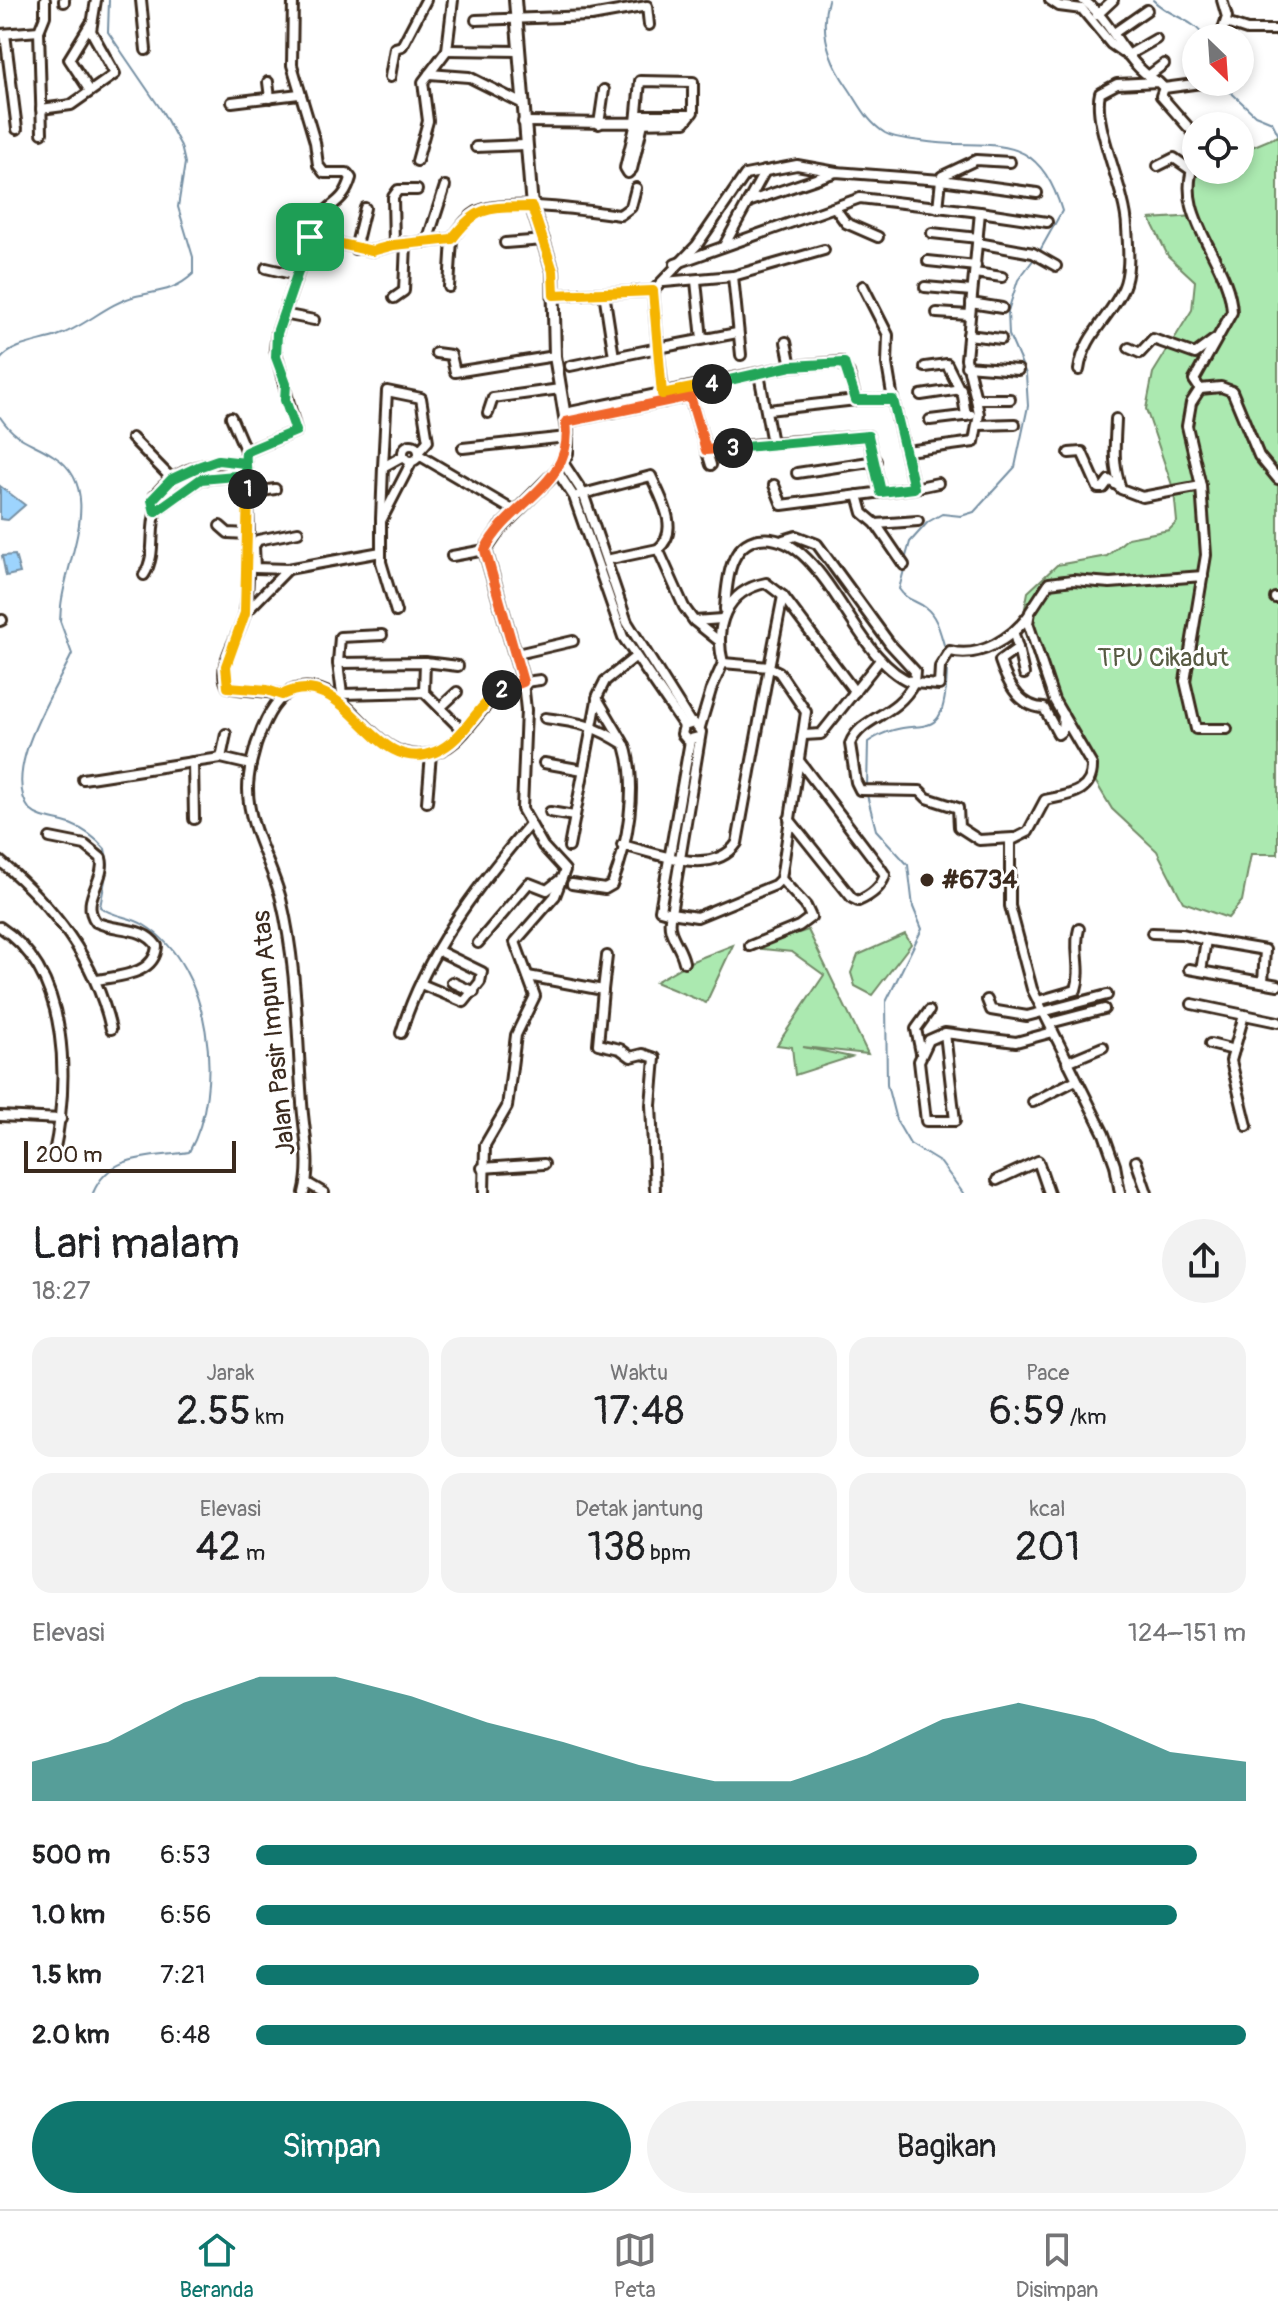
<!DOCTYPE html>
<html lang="id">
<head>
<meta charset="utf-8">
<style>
	:root { --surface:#fff; --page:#f2f2f2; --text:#202124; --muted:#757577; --line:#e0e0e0; --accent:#0f766e }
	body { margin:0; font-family:Pangolin,sans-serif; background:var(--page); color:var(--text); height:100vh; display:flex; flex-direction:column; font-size:30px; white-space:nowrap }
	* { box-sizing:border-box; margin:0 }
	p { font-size:26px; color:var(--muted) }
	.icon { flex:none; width:44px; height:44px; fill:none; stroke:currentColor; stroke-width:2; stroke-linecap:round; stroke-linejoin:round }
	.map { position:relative; height:1193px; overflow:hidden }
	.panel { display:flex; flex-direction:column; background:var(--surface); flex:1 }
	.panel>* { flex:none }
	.needle { width:52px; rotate:155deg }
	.buttons { position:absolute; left:1182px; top:24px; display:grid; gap:16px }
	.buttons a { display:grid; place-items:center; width:72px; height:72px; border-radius:50%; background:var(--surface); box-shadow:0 4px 12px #0003; font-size:40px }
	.scale { position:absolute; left:24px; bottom:20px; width:212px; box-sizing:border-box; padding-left:8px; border:4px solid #3b2a1e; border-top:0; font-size:22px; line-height:28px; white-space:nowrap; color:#3b2a1e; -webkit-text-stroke:6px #fff; paint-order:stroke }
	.pin { position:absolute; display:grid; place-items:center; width:68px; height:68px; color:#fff; margin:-34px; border-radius:16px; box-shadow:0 4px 12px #0006 }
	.km { position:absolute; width:40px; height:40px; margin:-20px; border-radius:50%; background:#222; color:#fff; font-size:22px; line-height:40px; text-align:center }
	.round { display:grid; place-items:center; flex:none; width:84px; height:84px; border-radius:42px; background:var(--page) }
	.head { display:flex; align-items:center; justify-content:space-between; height:136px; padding:0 32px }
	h1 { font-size:44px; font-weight:600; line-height:60px }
	.figures { display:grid; grid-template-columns:repeat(3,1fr); gap:12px; height:136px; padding:8px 32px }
	.figures div { display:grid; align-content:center; border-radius:20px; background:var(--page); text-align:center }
	.figures b { font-size:40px; font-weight:600 }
	.figures small { font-size:22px; font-weight:400 }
	.figures p { font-size:22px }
	.chart { height:224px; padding:16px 32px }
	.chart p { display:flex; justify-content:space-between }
	.chart svg { width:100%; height:144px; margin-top:8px; fill:var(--accent); opacity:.7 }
	.action { display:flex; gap:16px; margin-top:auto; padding:16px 32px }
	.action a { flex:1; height:92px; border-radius:48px; background:var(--accent); color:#fff; font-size:32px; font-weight:600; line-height:92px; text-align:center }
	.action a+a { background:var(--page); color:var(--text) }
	ul { padding:0 32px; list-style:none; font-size:26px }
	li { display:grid; grid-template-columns:128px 96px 1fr; align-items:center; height:60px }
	li i { height:20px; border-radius:10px; background:var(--accent) }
	.tab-bar { display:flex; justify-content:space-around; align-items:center; height:112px; border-top:2px solid var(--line); background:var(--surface); font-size:22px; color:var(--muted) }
	.tab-bar a { display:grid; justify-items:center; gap:4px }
	.tab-bar .current { color:var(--accent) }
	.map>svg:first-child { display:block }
</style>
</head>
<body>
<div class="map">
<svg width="1278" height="1193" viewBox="0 0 1278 1193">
	<rect width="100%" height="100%" fill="#fff"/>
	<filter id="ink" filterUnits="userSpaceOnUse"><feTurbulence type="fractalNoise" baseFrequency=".0125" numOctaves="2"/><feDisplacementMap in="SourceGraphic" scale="16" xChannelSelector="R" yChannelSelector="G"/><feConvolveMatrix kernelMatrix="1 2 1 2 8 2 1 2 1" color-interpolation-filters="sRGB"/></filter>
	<g filter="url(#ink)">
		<g fill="#abe9b0" stroke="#738a67" stroke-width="2">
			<polygon points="1278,136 1278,854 1251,854 1242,901 1228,918 1183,902 1157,851 1112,809 1082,759 1063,715 1041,680 1022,624 1028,592 1057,565 1107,556 1128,538 1169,530 1177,522 1174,491 1146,409 1153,373 1192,310 1195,281 1168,256 1150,219 1196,216 1190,183 1196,170 1240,170 1240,152"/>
			<polygon points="808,930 868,1054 803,1047 851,1057 795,1075 792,1047 777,1045 824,975 792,952 752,948"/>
			<polygon points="905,934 911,944 872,995 855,986 851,973 858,955"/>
			<polygon points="733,945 706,1003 655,982 690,962"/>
		</g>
		<g fill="#9dd4fd" stroke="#7690a4" stroke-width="2">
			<polygon points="0,486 25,505 8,520 0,519"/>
			<polygon points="15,555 20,573 6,576 2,556"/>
		</g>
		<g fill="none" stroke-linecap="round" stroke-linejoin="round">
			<g stroke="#7690a4" stroke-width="2">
				<path d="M828,0C819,32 829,60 847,86C859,103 866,121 885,133C895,139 909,139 921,141C989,152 1036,124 1062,211L1038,254"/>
				<path d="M1153,0C1169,17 1193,18 1205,38"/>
				<polyline points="1220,82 1255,115 1272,122 1278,134"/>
				<path d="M0,360C12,344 40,342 57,336C85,327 106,304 136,296C158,291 175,291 193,274V257L178,207L185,163L181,146L162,111L108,32L109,0"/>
				<path d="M0,417C18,443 30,440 54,456C106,489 66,558 61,606L60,621L72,654C55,691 0,772 30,810C41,820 57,819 70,824C83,829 96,838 105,849L108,864L100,907C113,917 130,916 144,925C212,966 225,1089 189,1152C153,1158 110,1152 93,1193"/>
				<polyline points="905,560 910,542 928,522 942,514 961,516 974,512 1015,467 1028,406 1026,374 1009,335 1008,311 1018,280 1034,259"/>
				<path d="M905,566L899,589C907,601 916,600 926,608C938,617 941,637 946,651"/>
				<path d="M867,788L868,742C919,707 946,758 947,665"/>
				<polyline points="867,795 876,830 908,865 913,907 922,929 886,1002 887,1085 896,1120 910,1144 941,1163 963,1193"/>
			</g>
			<g stroke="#3b2a1e" stroke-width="14">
				<g id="minor">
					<polyline points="141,0 146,50"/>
					<polyline points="1050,0 1059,6 1082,9 1111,44 1124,53"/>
					<path d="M1083,0C1114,22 1123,62 1156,81"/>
					<polyline points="64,2 64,0"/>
					<polyline points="1097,15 1113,0"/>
					<polyline points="476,20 591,16 647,6 649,25"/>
					<polyline points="1226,23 1247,30 1278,30"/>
					<polyline points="39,31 42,133"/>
					<polyline points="1114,33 1147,10"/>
					<polyline points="1,34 39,31 45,16 45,0"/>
					<polyline points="5,34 17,129"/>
					<polyline points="1220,38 1227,17 1222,0"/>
					<polyline points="447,50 518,51"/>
					<polyline points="1128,55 1156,39"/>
					<polyline points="429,74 469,77 521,103"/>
					<polyline points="1148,76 1164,64"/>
					<polyline points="390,77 395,48 402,46 426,0"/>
					<polyline points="268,82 270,98"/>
					<polyline points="90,91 69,59 91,23"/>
					<polyline points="232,102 299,94"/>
					<polyline points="41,109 71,105 115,74 91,31 96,0"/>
					<polyline points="641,115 688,115"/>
					<path d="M523,122C577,122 631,124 685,122L693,112V82L640,81L636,123L625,168L628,173L632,169L645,115"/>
					<polyline points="599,124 604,90"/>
					<polyline points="1196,136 1161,96 1164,88 1209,82"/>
					<polyline points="476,147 525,145"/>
					<path d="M1196,159C1170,214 1230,259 1232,312L1194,380L1200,389L1221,387L1232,391L1259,456L1278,479"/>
					<polyline points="417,161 428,121 423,82 447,50 453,0"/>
					<polyline points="1158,166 1174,158 1191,170"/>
					<polyline points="748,202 765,171"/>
					<polyline points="835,208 846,223 878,237"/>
					<polyline points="938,208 941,180 1037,193"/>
					<polyline points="980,212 1047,222"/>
					<polyline points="932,233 978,238"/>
					<path d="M310,237L372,251L394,245L452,239C459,230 466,218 477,212C503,198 589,211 620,215L631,207L636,188"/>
					<polyline points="427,242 445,186"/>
					<polyline points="505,243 544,240"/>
					<polyline points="978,243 1033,253 1056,266"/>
					<polyline points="725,244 748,202 836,172 941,180 942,176 976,160 1010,162"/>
					<polyline points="394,245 393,197 398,190 417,190"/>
					<polyline points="355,249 365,208"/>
					<polyline points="928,261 976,266"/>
					<polyline points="675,264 860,198 980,212 966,359 976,399 1010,399"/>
					<polyline points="266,268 296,275"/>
					<polyline points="975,273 1002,277"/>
					<polyline points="733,276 741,355"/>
					<polyline points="696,281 702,339"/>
					<polyline points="664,282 733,276 824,250"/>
					<polyline points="863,286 888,335 887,364 893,400"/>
					<polyline points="449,287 452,239"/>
					<polyline points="925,287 972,291"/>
					<polyline points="653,291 697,245 745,175 797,165 836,172"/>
					<polyline points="653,291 658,348 737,333"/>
					<polyline points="554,295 653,291"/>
					<polyline points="394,298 404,291 406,243"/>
					<polyline points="605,299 614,357"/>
					<polyline points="971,303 1002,308"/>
					<polyline points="937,313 969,315"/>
					<polyline points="283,314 314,320"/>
					<polyline points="968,335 1001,339"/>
					<polyline points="786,342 791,366"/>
					<polyline points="1129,348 1140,353 1153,339 1195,354 1214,340"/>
					<polyline points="436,353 451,355 455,372 555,356"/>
					<polyline points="570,366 658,348 664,402"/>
					<polyline points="966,366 1018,370"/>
					<polyline points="925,367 947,364 963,396 966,416"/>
					<path d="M1079,370C1084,335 1109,319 1123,289C1131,271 1128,246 1127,227C1126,190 1092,125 1100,93L1117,84L1158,82L1164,88"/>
					<polyline points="759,374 772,443 868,436 881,492"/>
					<polyline points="1200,389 1191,403 1187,426 1201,486 1206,555 1185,681 1196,729 1227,729"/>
					<polyline points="689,394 711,465"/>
					<polyline points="921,395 961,389"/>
					<polyline points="768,410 856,400 893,400 914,488 782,505 774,485"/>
					<polyline points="488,413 493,398 560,389"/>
					<polyline points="565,413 791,366 841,362 849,374 856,400"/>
					<polyline points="231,417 246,452"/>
					<path d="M1116,419C1115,446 1112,461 1121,489L1142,497L1201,486"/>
					<polyline points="930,420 971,415"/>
					<polyline points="566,422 690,396"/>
					<polyline points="979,425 1015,424"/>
					<polyline points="132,438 172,479"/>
					<circle cx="411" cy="453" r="8"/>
					<polyline points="463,448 567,437"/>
					<polyline points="706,450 772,443"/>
					<polyline points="907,451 974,442 979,414 976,399"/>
					<polyline points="1069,453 1082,452 1098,488 1103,488 1109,480 1121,488"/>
					<polyline points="419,455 516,512"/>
					<polyline points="562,461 583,493 627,622 690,722"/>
					<polyline points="383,467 387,391 421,398 428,441 419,451"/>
					<polyline points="557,471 574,497 623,637 684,726"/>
					<polyline points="797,473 876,461"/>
					<polyline points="914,488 938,483"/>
					<polyline points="248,493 275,489"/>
					<path d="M579,495L651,476C661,498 681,531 658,549"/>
					<polyline points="858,495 863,513 876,524 904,565"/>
					<path d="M155,512V495C178,467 211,460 245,463"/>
					<polyline points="381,519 383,467 403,456"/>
					<polyline points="876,524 918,521"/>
					<polyline points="220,526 228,533 248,534"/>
					<polyline points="298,532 258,540 254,546 255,568 288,569 381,552"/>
					<polyline points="452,556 485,550"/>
					<polyline points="606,560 658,549 684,607 694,621 719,641"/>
					<path d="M144,575C157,554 149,533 156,510L201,479L247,475"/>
					<polyline points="1275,598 1278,598"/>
					<path d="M725,609C727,584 728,544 759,539C826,530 853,664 914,683L915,671L890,644L817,544L796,536L783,540"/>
					<polyline points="396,612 381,562 381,521 412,461"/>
					<polyline points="245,613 288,569"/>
					<polyline points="0,621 2,620"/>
					<polyline points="695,621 722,619"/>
					<path d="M1014,634L1018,648L1000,661C1007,682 1020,708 1044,708L1058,734L1062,731L1063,715"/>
					<polyline points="1018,648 1024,674"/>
					<polyline points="517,654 573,641"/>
					<polyline points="425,662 458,666"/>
					<polyline points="338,663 340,637 382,635"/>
					<path d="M723,663C714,627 725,591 766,583L783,596L855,692"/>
					<polyline points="424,692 342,694 338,663 425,662 424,692 464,732"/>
					<path d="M282,695C264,689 247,692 228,687C214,666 242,634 245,612C250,576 249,537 248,501C248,485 243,468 246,452L296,431L275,349L277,333L315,224C329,201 343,206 351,178L347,173H324L318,165L315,142L292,65L293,0"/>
					<polyline points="597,698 623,742"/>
					<polyline points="441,707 457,692"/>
					<path d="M545,718C579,722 596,726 625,745C638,787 628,844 612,885L605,889L572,884"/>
					<polyline points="804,735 821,734 880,660"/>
					<polyline points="690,741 660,910 671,913 701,732 694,723 684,726 682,734 687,740 699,737"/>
					<polyline points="221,758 226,734"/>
					<polyline points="544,763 583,770"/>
					<polyline points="83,779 193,762"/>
					<polyline points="427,802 431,754"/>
					<polyline points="550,812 574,816"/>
					<polyline points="194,819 193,762 221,758 251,765"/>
					<path d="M789,819L852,898L858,901C870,896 881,888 885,875L879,866L800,762"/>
					<path d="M50,838L85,845L101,858C107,880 79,900 96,922C116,932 143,925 157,946C155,975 118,976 97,980"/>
					<path d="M1013,838L979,840L959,827L958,808L927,798L920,791L860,790L856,782L850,744C861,716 895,718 914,683L939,685L940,667L950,651C980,659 1012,638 1029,615"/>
					<path d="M622,845C656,853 713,878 737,843L769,667L723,663L711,690L700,727"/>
					<polyline points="569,847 598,695 605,681 635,657"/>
					<path d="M0,861C54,907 95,959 111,1029"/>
					<path d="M0,927C72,974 69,1084 53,1158"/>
					<polyline points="1152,933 1182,934 1206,940"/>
					<polyline points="478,943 529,883 547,890 561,879"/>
					<polyline points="750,946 799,926 811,917 806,906 781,879"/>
					<path d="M684,962C680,943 665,934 671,913L697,917L775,885L781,879L806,712L779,672L769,667L783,596"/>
					<polyline points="1189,969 1278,985"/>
					<polyline points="1201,971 1206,940 1265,950 1263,982"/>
					<polyline points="528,976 603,990 598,1044 620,1049 631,1057 643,1054 655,1058 651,1105 655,1189"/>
					<polyline points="452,982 474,992"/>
					<polyline points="421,984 464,1002 480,982 482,972 439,951"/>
					<polyline points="603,990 607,956"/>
					<polyline points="987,1000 991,1010 1027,1016 1107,995"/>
					<path d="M1038,1001L1076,990C1083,968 1073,949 1079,929"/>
					<polyline points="1192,1004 1278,1022"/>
					<polyline points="1244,1015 1231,1061 1247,1126"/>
					<polyline points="1050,1023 1104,1009"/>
					<path d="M401,1033C425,954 477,886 530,824"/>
					<polyline points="945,1033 955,1121 926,1121 919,1061 929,1040 945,1033 1016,1042 1053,1032"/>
					<polyline points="1210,1044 1234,1050"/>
					<polyline points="921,1053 916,1029 929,1011"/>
					<polyline points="1067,1062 1103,1047"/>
					<polyline points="1033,1102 1076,1080"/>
					<polyline points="0,1116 61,1119"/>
					<polyline points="1136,1161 1147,1193"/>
					<polyline points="482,1168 544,1164"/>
					<polyline points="997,1180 1038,1161 1049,1193"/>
					<polyline points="307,1183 324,1193"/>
					<path d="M304,1193C312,1162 304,1134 302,1103C297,1036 297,964 281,899C271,861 248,828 248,789C248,761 267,692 300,688C354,681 370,765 429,754C478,744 473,685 540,680"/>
					<polyline points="484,1193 485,1145 507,1107 516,1035 535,996 515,942 555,896 565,870 543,846 522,809 526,710 523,682"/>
					<path d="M1120,1193L1115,1165L1104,1134L1032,989L1010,906V841L1028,832L1045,800C1066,795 1093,794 1092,765L1054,700L1028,623L1030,612L1049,583L1073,580L1110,583L1203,576"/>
				</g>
			</g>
			<g stroke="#3b2a1e" stroke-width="16">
				<polyline id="tertiary" points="515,0 532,207 553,271 555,356 567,429 567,453 557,471 500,528 485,550 523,682"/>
			</g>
			<use href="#minor" stroke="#fff" stroke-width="8"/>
			<use href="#tertiary" stroke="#fff" stroke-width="10"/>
		</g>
	</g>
	<g fill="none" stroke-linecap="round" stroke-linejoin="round" filter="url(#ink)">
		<g stroke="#fff" stroke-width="16">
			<path id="split-1" d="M248,489L245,463L218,460L198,467L172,479L152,500L155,512L201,479L247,475C246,467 245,460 246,452L296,431L285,400L286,384L276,357L277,333L310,237"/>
		</g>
		<g stroke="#fff" stroke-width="16">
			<path id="split-2" d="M248,489L245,613L226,666L228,687L267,690L282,695C348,662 370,778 435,752C466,739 475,706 502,690"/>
		</g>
		<g stroke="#fff" stroke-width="16">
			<path id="split-3" d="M502,690L523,682L485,550C509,501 575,485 566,422L690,396L706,450L733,448"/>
		</g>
		<g stroke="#fff" stroke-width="16">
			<polyline id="split-4" points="712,384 791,366 844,363 856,400 893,400 914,488 881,492 868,436 733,448"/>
		</g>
		<g stroke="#fff" stroke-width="16">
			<path id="split-5" d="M310,237L372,251L394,245L452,239C478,204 490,208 532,207L553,271L554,295L653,291L662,394L712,384"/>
		</g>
		<use href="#split-1" stroke="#22a559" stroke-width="10"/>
		<use href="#split-2" stroke="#f5b400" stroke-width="10"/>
		<use href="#split-3" stroke="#f0652b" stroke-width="10"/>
		<use href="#split-4" stroke="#22a559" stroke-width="10"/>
		<use href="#split-5" stroke="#f5b400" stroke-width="10"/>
	</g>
	<circle fill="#3b2a1e" stroke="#fff" stroke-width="3" cx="927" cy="880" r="8"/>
	<g text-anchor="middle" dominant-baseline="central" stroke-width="6" stroke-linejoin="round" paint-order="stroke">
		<g font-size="26" fill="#575a42" stroke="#fff">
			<text x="1163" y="658">TPU Cikadut</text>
		</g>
		<g font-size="26" font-weight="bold" fill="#3b2a1e" stroke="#fff" text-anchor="start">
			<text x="943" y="880">#6734</text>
		</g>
		<g font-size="26" fill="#3b2a1e" stroke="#fff">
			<text transform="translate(274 1033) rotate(-96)">Jalan Pasir Impun Atas</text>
		</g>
	</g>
</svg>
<div class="buttons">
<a><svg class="needle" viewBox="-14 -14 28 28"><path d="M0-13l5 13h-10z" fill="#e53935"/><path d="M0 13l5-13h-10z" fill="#757577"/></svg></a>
<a><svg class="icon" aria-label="locate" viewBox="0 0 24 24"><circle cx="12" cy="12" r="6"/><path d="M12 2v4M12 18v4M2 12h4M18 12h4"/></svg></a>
</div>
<div class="scale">200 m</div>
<div class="pin" style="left:310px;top:237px;background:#1e9e55"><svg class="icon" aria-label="arrive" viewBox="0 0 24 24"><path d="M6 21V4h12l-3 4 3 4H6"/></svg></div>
<b class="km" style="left:248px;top:489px">1</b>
<b class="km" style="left:502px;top:690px">2</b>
<b class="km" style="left:733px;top:448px">3</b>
<b class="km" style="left:712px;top:384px">4</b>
</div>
<section class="panel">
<div class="head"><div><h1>Lari malam</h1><p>18:27</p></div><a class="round"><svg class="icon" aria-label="share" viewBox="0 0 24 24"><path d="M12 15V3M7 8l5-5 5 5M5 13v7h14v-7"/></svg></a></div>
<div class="figures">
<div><p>Jarak</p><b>2.55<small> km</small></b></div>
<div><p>Waktu</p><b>17:48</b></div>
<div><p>Pace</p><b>6:59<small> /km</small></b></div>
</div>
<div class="figures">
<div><p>Elevasi</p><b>42<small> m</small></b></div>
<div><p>Detak jantung</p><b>138<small> bpm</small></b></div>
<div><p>kcal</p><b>201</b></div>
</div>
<div class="chart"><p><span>Elevasi</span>124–151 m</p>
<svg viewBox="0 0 160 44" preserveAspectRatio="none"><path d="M0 44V32L10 26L20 14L30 6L40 6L50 12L60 20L70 26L80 33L90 38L100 38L110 30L120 19L130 14L140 19L150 29L160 32V44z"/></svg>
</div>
<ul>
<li><b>500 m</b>6:53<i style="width:95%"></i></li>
<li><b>1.0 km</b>6:56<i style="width:93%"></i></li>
<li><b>1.5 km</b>7:21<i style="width:73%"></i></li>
<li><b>2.0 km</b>6:48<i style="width:100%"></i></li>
</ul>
<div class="action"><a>Simpan</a><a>Bagikan</a></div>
</section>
<nav class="tab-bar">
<a class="current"><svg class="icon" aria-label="home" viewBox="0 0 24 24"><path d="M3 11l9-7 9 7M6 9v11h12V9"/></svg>Beranda</a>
<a><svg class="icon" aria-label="map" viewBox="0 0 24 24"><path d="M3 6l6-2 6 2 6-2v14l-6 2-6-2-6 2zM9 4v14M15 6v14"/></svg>Peta</a>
<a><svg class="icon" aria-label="saved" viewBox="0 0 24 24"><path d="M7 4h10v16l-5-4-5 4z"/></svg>Disimpan</a>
</nav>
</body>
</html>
